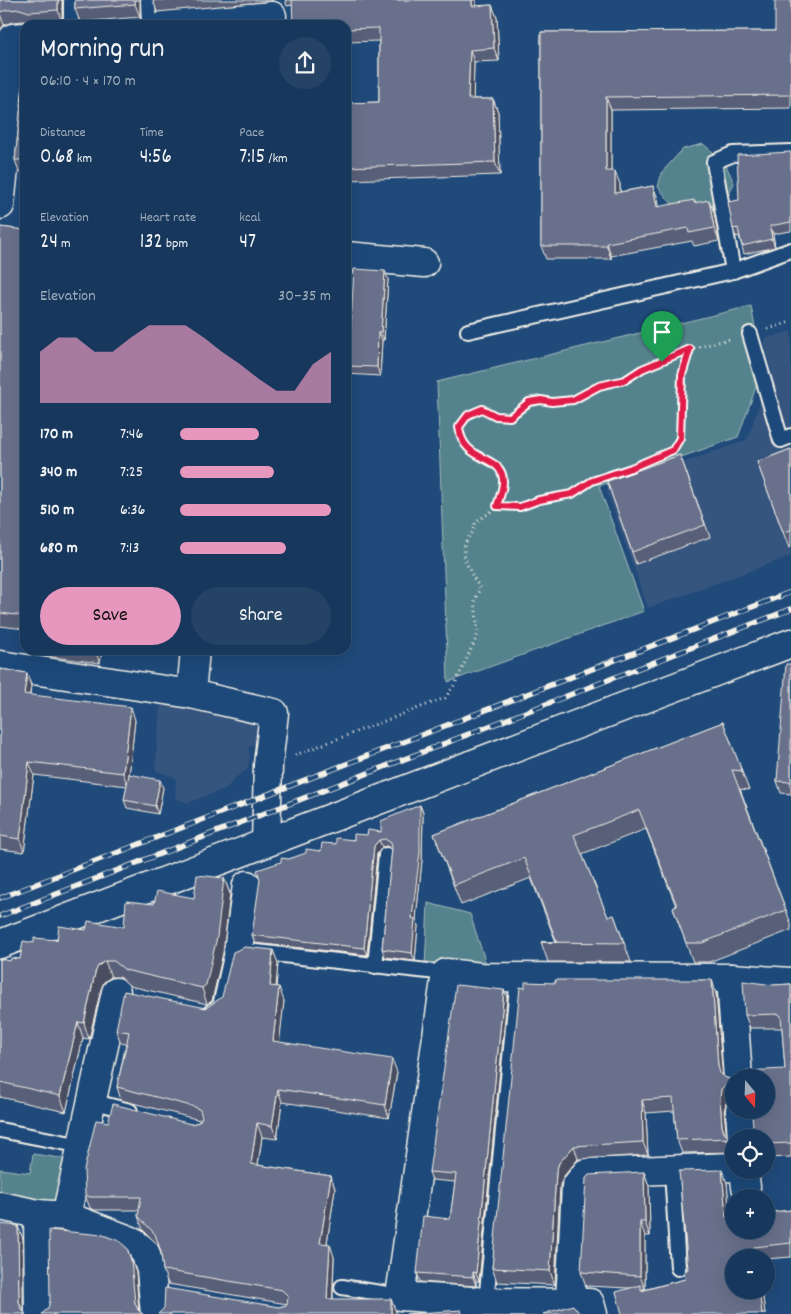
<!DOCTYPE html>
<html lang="en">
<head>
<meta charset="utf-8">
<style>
	:root { --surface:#17385c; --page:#244365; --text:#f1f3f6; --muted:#9eacbb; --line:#365272; --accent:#e797bd }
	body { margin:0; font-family:Dekko,sans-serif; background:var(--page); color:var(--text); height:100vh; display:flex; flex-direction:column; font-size:19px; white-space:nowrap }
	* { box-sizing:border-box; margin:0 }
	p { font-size:16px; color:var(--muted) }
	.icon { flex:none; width:28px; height:28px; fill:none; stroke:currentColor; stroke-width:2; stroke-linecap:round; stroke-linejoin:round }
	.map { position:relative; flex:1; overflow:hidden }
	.panel { position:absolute; left:20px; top:20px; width:331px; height:635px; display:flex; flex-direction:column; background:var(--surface); border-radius:15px; box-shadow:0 5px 20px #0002,0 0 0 1px var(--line) }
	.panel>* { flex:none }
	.needle { width:32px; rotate:161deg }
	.tools { position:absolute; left:725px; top:1069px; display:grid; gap:10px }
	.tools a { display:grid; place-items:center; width:50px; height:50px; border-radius:50%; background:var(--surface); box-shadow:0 5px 20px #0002,0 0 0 1px var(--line); font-size:25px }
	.pin { position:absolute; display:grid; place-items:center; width:42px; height:42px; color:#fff; margin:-51px -21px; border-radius:50% 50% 50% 0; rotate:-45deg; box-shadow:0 0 5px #0007 }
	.pin .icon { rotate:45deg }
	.round { display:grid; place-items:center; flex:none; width:52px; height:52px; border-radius:26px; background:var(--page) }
	.head { display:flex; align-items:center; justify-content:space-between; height:85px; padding:0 20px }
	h1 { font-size:28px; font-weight:600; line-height:38px }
	.metrics { display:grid; grid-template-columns:repeat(3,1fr); gap:8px; height:85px; padding:5px 20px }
	.metrics div { display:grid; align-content:center }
	.metrics b { font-size:21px; font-weight:600 }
	.metrics small { font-size:14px; font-weight:400 }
	.metrics p { font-size:14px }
	.chart { height:140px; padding:10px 20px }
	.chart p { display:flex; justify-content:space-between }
	.chart svg { width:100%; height:90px; margin-top:5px; fill:var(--accent); opacity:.7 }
	.action { display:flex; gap:10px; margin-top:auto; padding:10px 20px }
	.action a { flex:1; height:58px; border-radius:30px; background:var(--accent); color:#111; font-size:20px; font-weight:600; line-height:58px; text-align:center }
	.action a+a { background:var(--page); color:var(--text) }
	ul { padding:0 20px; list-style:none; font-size:16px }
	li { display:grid; grid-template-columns:80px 60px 1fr; align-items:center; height:38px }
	li i { height:12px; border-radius:6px; background:var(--accent) }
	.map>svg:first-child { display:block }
</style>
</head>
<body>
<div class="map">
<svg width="791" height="1314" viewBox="0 0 791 1314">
	<rect width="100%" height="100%" fill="#1f4a7a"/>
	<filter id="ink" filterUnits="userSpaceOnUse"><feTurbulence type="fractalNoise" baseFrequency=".02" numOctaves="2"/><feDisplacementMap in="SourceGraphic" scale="10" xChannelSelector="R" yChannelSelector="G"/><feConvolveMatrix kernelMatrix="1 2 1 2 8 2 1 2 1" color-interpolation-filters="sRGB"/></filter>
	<g filter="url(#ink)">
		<g fill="#35557f">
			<polygon points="791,331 791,556 648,608 606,490 747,440 771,371 764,339"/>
			<polygon points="165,703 198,706 209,715 220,713 253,722 260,734 256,743 248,748 250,758 247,770 235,778 227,788 187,803 175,798 176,778 155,770 160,708"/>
		</g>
		<g fill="#54838d" stroke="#a4baba">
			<polygon points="703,144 724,161 734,183 727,199 711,209 694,201 672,204 658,187 662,172 683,149"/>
			<polygon points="751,306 763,368 738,437 599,486 644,611 448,682 437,382"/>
			<polygon points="428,903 470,914 488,970 425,966"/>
			<polygon points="33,1154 67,1159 60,1203 0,1193 0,1169 30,1173"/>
		</g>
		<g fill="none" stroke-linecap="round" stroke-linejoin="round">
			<g stroke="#f4f1e8" stroke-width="18">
				<g id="lane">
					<polyline points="148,0 149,25"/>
					<polyline points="71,25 71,0"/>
					<polyline points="733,271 714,162 733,154 791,152"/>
					<polyline points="468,331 733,271 791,250"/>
					<polyline points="750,334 781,440 791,436"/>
					<polyline points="375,966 386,855"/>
					<polyline points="212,1011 220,1006 231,956 238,950 446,973"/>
					<polyline points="91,1101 130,1111"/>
					<polyline points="0,1130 82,1146"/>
					<polyline points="672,1171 678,1268"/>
					<polyline points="342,1287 400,1296"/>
					<polyline points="486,1302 518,977"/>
				</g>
			</g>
			<g stroke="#f4f1e8" stroke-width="31">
				<g id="street">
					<polyline points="165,25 272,16"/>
					<polyline points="0,205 13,87 13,38 25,37"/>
					<polyline points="346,256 424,263"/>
					<polyline points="0,665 191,694 274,713 268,765 266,842"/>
					<polyline points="191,694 195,650"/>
					<polyline points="0,944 791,643"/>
					<polyline points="238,950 247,885"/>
					<polyline points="731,978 738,1078"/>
					<polyline points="740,1110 742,1138"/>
					<polyline points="744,1170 746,1187"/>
					<polyline points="0,1206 38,1214 66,1216 132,1241 145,1252 151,1270 155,1314"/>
					<polyline points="38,1214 39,1314"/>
					<polyline points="66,1216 116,992"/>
					<polyline points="570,1302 576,1186 586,1173 734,1167"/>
					<polyline points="593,1314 590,1303 486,1302 400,1296 446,973 481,977 731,978 791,982"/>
				</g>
			</g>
			<g stroke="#f4f1e8" stroke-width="3" stroke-dasharray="1 4" stroke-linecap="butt">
				<polyline points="768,329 791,322"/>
				<polyline points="497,506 520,507 539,500 572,494 592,481 631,468 673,450 680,438 682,375 690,350"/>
				<path d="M295,755L445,698L455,684L478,634L475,600L480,588C472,575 458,555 467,540C471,533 475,531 475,523C481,518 492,512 497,506C506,492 504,470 491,461C473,449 462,453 459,427L468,415L482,409L496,416L510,417L529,402L541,400L552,403L573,399L599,385L625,380L642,369L690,349L730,339"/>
			</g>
			<use href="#lane" stroke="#1f4a7a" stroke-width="14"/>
			<use href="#street" stroke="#1f4a7a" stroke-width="28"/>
			<g stroke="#f4f1e8" stroke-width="5.5">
				<g id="rail">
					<polyline points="0,898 791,592"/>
					<polyline points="0,916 791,609"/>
				</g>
			</g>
			<use href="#rail" stroke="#1f4a7a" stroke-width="4" stroke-dasharray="11" stroke-linecap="butt"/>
		</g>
		<g fill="#595f78" stroke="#f4f1e8">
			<polygon points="0,0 62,0 62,23 34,25 24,21 12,22 4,25 0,30"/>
			<polygon points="75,0 140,0 140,17 80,22 75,9"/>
			<polygon points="153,0 273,0 272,1 157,12"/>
			<polygon points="285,0 476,0 476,6 492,5 497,18 499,61 474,62 473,99 493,99 498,112 500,175 346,180 346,103 379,102 379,41 346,42 346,25 292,5 287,6"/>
			<polygon points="791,0 791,108 611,110 611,171 620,184 620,192 653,186 658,199 659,207 695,203 714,213 719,241 694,246 692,241 611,256 611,259 546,259 541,246 541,32 775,31"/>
			<polygon points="25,38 25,173 19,172 15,160 24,76"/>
			<polygon points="791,152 791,231 773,234 775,247 744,254 739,236 736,237 733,229 739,200"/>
			<polygon points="0,227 25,230 25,629 0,626"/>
			<polygon points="388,279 384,340 382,340 380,376 346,374 346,341 350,341"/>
			<polygon points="791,449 791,547 789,548 757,462"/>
			<polygon points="680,455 710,537 636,564 607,481"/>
			<polygon points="37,650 102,650 100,663 38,655"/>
			<polygon points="791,664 791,794 781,793 777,781"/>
			<polygon points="0,669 27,673 31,686 30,695 135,720 129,775 163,788 158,814 127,808 124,800 127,786 34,775 24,852 0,849"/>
			<polygon points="723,722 749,790 740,789 786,910 791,924 791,930 709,962 693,962 673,908 676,906 646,829 582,854 608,917 614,915 631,962 548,962 541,942 556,942 531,878 461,905 434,834"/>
			<polygon points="420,805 423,813 422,860 416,919 418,926 415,961 385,957 382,949 392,850 387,846 382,847 377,854 367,955 255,943 252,935 289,859 321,851 336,844 381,832"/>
			<polygon points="224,878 230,894 223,953 212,1001 207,1004 130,986 120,977 111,977 104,982 101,989 89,1039 83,1038 66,1112 0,1097 0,1098 0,959 10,961 20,959 34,943 57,940 86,930 124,927 154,904 194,898"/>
			<polygon points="278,963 276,987 284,1001 279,1042 397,1072 389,1118 282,1102 277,1139 262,1137 258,1165 331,1176 335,1189 327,1243 334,1257 333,1299 396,1312 279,1307 287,1305 287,1304 168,1284 163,1270 161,1252 159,1246 143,1230 138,1216 139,1210 95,1210 90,1208 85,1195 108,1122 191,1124 199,1122 200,1120 121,1100 117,1087 126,1044 121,1043 116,1030 206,1008"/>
			<polygon points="712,980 716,994 722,1075 726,1078 734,1080 734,1096 732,1097 726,1103 724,1111 726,1135 730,1138 734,1149 734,1152 682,1153 677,1140 674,1111 646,1113 648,1155 578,1159 564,1176 560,1185 555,1285 497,1282 492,1268 525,988 556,983"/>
			<polygon points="791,984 791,1157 766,1158 766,1138 746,1137 751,1131 785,1069 782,1028 750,1028 745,1015 773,985"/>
			<polygon points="504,990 507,998 479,1281 476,1281 476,1286 420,1282 417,1273 450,1219 455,1182 432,1180 429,1172"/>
			<polygon points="644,1172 649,1186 650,1236 645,1236 645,1289 642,1289 643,1290 685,1279 688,1269 727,1183 730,1217 791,1210 791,1257 766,1259 766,1258 734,1258 734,1290 762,1290 765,1314 629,1288 586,1286 581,1272"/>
		</g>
		<g fill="#494e61" stroke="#f4f1e8">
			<polygon points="58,0 62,0 62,23 58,10"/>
			<polygon points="135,0 140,0 140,17 135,4"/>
			<polygon points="472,0 476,0 477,19 472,6"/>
			<polygon points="492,5 497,18 499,61 494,48"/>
			<polygon points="0,14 4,25 0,30"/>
			<polygon points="470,50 474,62 473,112 468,99"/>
			<polygon points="606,97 611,110 611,184 606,171"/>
			<polygon points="493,99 498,112 500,175 495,162"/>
			<polygon points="615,171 620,184 620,205 615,193"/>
			<polygon points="653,186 658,199 662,220 657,207"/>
			<polygon points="709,200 714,213 719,241 714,228"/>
			<polygon points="770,226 773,234 775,247 772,239"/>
			<polygon points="607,243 611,256 611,259 607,246"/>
			<polygon points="385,271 388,279 384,340 381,332"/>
			<polygon points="378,332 382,340 380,376 377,367"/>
			<polygon points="95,650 102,650 100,663"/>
			<polygon points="27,673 31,686 28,707 24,694"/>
			<polygon points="131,707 135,720 128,786 123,773"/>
			<polygon points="29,762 34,775 24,852 20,839"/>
			<polygon points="160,780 163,788 158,814 155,806"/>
			<polygon points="420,805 423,813 422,860 416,919 418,926 415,961 412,953 412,918"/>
			<polygon points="379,840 382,847 377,854 367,955 364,948 374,846"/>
			<polygon points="224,878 230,894 223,953 212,1001 207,1004 202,988"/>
			<polygon points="273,950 278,963 275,999 270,986"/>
			<polygon points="105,961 111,977 104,982 101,989 89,1039 84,1023 95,973 98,966"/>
			<polygon points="712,980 716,994 723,1080 727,1084 732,1097 726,1103 724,1111 727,1140 722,1126 720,1098 721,1089 718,1066"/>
			<polygon points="279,987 284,1001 278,1055 273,1041"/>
			<polygon points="504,990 507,998 479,1281 476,1273"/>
			<polygon points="78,1022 83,1038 66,1112 60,1096"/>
			<polygon points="392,1059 397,1072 389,1118 385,1105"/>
			<polygon points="278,1089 282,1102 277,1139 272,1126"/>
			<polygon points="642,1100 646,1113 648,1155 643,1142"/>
			<polygon points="257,1123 262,1137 256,1178 251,1164"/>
			<polygon points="574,1146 578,1159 564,1176 560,1185 555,1285 550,1271 556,1172 559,1163"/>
			<polygon points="722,1170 727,1183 731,1230 726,1217"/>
			<polygon points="644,1172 649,1186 650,1236 645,1222"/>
			<polygon points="331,1176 335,1189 325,1256 320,1243"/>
			<polygon points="640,1222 645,1236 645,1289 640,1276"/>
			<polygon points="18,1226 23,1239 23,1314 19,1301"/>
			<polygon points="330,1244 334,1257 332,1312 327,1299"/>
			<polygon points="754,1247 758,1258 755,1258"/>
			<polygon points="127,1248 136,1273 139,1314 135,1303"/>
			<polygon points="473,1272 476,1281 476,1286 473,1277"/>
			<polygon points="759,1290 762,1290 765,1314 762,1314"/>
			<polygon points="391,1299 396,1312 396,1314 391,1314"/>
		</g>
		<g fill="#686f8b" stroke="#f4f1e8">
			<polygon points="0,0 58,0 58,10 29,12 20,9 7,10 0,12"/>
			<polygon points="75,0 135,0 135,4 75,9"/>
			<polygon points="292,0 472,0 472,6 492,5 494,48 470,50 468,99 493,99 495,162 346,167 346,103 379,102 379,28 346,29 346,25 293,25"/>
			<polygon points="775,0 791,0 791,95 606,97 606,171 615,171 615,193 653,186 657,207 694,200 694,203 709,200 714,228 689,233 688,228 607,243 607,246 541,246 541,32 775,31"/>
			<polygon points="252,20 253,25 207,25 207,24"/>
			<polygon points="25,38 25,160 15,160 24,76 24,39"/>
			<polygon points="791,152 791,222 770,226 772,239 742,246 738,228 733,229 728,202 739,200 737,155"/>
			<polygon points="0,227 25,230 25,616 0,613"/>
			<polygon points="354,269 385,271 381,332 378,332 377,367 346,366 346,341 350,341"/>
			<polygon points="791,449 791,530 783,532 757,462"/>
			<polygon points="680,455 705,525 632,552 607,481"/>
			<polygon points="786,664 791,664 791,782 777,781"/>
			<polygon points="0,669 27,673 24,694 131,707 123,773 29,762 20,839 0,836"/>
			<polygon points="723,722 742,771 732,770 786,910 702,943 686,943 673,908 677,906 639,810 574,835 608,917 614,915 624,943 541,942 557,942 524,858 454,885 434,834"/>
			<polygon points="129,774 160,780 155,806 124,800"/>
			<polygon points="420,805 420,852 412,918 415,919 412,953 382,949 392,848 391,843 385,839 379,840 374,846 364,948 252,935 260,879 257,870 281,862 281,858 289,859 306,853 306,849 321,851 322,843 336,844 336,838 354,840 354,834 367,835 368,830 381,832 381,821"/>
			<polygon points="197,875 224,878 217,937 206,985 202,988 125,970 114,961 105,961 98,966 95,973 84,1023 78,1022 60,1096 0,1082 0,959 10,961 11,958 20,959 23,941 34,943 34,938 57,940 59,926 86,930 88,921 124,927 126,901 154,904 157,891 194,898"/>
			<polygon points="245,947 273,950 270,986 279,987 273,1041 392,1059 385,1105 278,1089 272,1126 257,1123 251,1164 331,1176 320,1243 330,1244 327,1299 391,1299 391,1314 158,1314 164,1308 165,1288 279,1307 287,1305 288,1296 282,1290 163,1270 161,1252 155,1234 138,1216 141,1197 90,1197 85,1195 84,1170 96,1120 108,1122 113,1104 191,1124 199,1122 202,1117 200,1110 195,1107 117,1087 129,1032 116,1030 124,991 206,1008 222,997 233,952"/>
			<polygon points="555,980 712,980 718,1066 720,1073 726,1078 734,1080 734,1081 727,1084 721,1089 720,1098 722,1126 724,1133 730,1138 677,1140 673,1098 642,1100 643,1142 574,1146 559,1163 556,1172 550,1271 492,1268 520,987 525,988 525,982 556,983"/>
			<polygon points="743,981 773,985 791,984 791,1143 766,1144 766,1138 746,1138 751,1131 753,1124 751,1110 766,1110 766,1078 742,1078 747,1071 785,1069 781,1016 779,1014 745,1015"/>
			<polygon points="456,985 504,990 476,1273 473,1272 473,1277 417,1273 423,1216 450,1219 456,1174 429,1172"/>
			<polygon points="722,1170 726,1217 734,1216 734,1230 766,1230 766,1213 791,1210 791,1243 754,1247 755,1258 734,1258 734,1290 759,1290 762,1314 622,1314 616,1292 641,1285 641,1291 685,1279 684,1272 688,1269 679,1171"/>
			<polygon points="644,1172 645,1222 640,1222 640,1276 581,1272 586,1178 589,1175"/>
			<polygon points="0,1224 18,1226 19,1301 21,1309 26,1314 0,1314"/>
			<polygon points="49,1230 103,1235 119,1241 127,1248 131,1260 135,1303 138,1310 143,1314 42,1314 48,1308 50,1301"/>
			<polygon points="573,1305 580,1314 543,1314"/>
			<polygon points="461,1310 462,1314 406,1314"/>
		</g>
	</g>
	<g fill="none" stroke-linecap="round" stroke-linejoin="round" filter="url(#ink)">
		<g stroke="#fff" stroke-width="10">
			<path id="route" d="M690,349L682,375L680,438L673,450L631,468L592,481L572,494L539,500L520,507L497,506C499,499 503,490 503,482C504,453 463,465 459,427L468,415L482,409L496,416L510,417L529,402L541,400L552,402L573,400L599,386L625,380L642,369Z"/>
		</g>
		<use href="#route" stroke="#e11d48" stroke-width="6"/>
	</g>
</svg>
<div class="tools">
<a><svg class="needle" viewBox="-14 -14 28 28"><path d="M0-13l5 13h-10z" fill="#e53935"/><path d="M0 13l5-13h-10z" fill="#9eacbb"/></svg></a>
<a><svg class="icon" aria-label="locate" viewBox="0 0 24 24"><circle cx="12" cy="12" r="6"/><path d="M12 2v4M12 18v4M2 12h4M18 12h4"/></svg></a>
<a>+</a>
<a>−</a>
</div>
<div class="pin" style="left:662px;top:362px;background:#1e9e55"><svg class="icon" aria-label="arrive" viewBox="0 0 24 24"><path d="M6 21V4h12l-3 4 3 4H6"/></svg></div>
<section class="panel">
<div class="head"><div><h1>Morning run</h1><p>06:10 · 4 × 170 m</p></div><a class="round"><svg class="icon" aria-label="share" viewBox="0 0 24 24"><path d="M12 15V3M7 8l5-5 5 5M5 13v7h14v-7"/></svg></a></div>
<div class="metrics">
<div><p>Distance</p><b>0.68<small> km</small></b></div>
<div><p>Time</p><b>4:56</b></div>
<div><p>Pace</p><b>7:15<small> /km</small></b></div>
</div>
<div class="metrics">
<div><p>Elevation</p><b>24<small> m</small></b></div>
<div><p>Heart rate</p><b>132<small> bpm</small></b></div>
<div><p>kcal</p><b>47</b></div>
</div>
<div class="chart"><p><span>Elevation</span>30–35 m</p>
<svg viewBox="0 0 160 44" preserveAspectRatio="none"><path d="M0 44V19L10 12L20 12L30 19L40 19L50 12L60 6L70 6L80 6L90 12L100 19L110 25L120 32L130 38L140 38L150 25L160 19V44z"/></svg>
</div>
<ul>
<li><b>170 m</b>7:46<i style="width:52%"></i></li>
<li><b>340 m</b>7:25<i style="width:62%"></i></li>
<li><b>510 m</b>6:36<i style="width:100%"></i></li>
<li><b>680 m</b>7:13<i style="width:70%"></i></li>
</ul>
<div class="action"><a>Save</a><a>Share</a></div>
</section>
</div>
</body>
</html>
